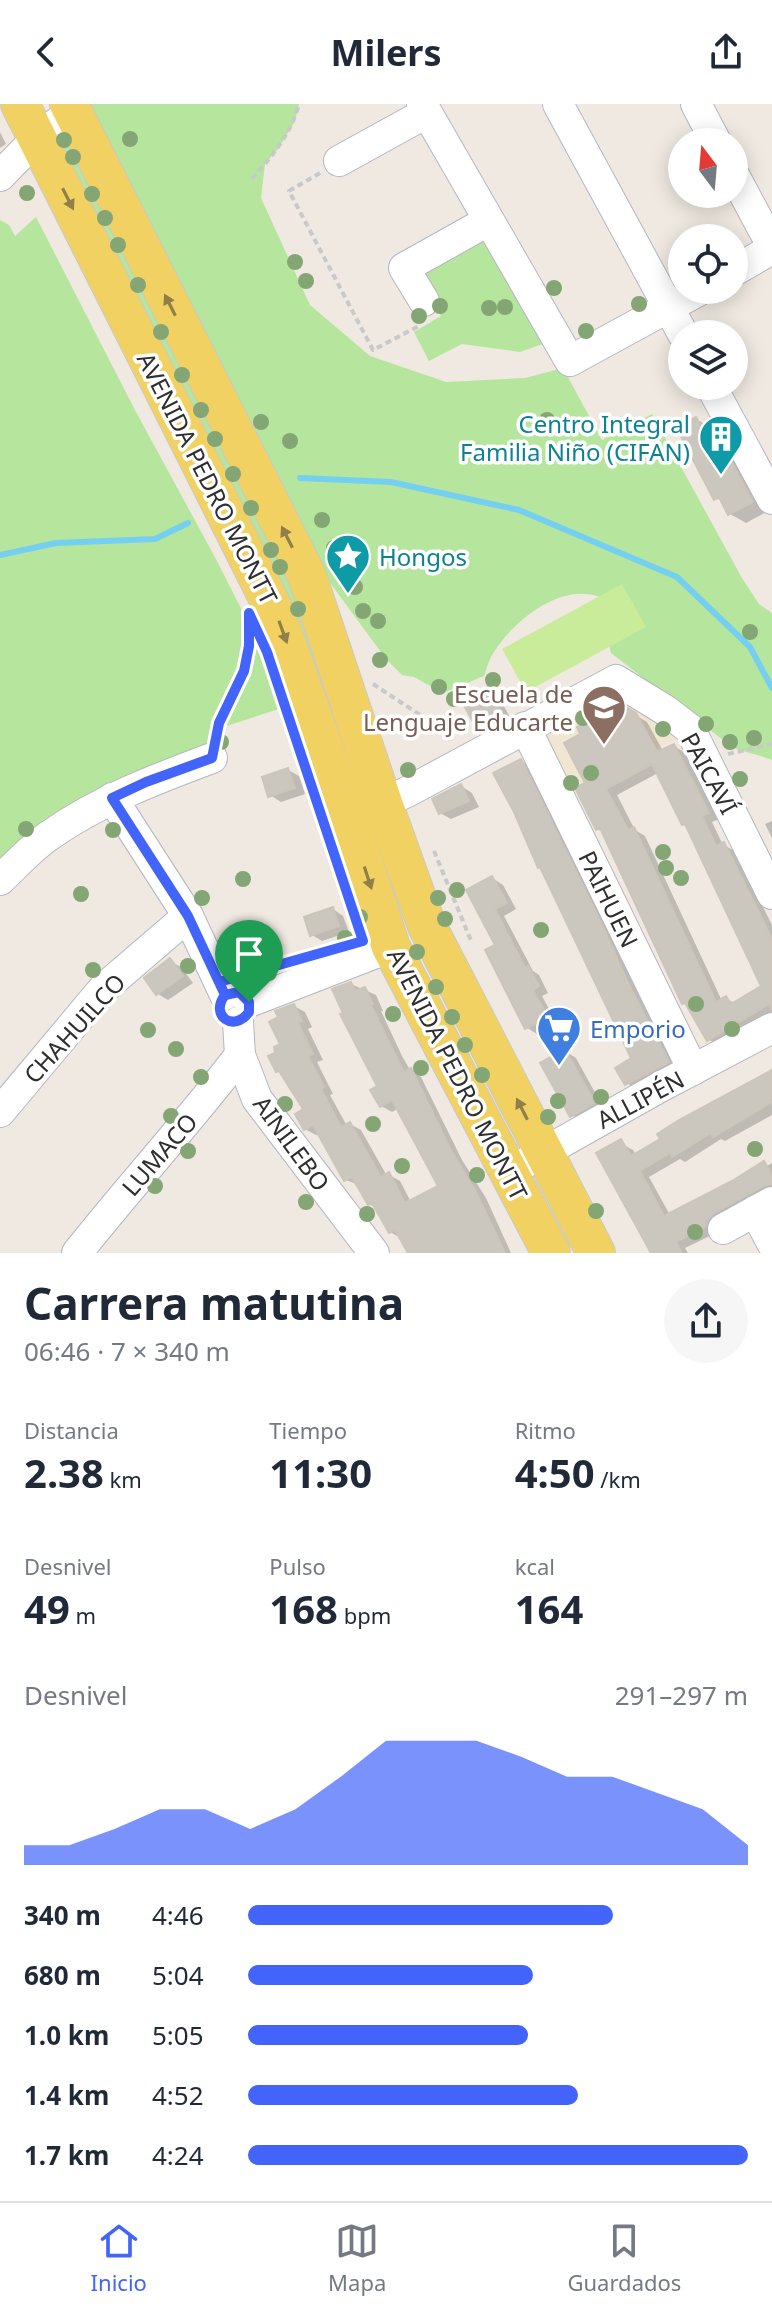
<!DOCTYPE html>
<html lang="es">
<head>
<meta charset="utf-8">
<style>
	:root { --surface:#fff; --page:#f6f6f7; --text:#1f2937; --muted:#747a83; --line:#e0e1e3; --accent:#4264fb }
	body { margin:0; font-family:"Noto Sans",sans-serif; background:var(--page); color:var(--text); height:100vh; display:flex; flex-direction:column; font-size:30px; white-space:nowrap }
	* { box-sizing:border-box; margin:0 }
	p { font-size:26px; color:var(--muted) }
	.icon { flex:none; width:44px; height:44px; fill:none; stroke:currentColor; stroke-width:2; stroke-linecap:round; stroke-linejoin:round }
	.map { position:relative; height:1149px; overflow:hidden }
	.details { display:flex; flex-direction:column; background:var(--surface); flex:1 }
	.details>* { flex:none }
	.needle { width:52px; rotate:344deg }
	.tools { position:absolute; left:668px; top:24px; display:grid; gap:16px }
	.tools a { display:grid; place-items:center; width:80px; height:80px; border-radius:50%; background:var(--surface); box-shadow:0 4px 20px #0003; font-size:40px }
	.pin { position:absolute; display:grid; place-items:center; width:68px; height:68px; color:#fff; margin:-82px -34px; border-radius:50% 50% 50% 0; rotate:-45deg; box-shadow:0 0 8px #0007 }
	.pin .icon { rotate:45deg }
	.round { display:grid; place-items:center; flex:none; width:84px; height:84px; border-radius:42px; background:var(--page) }
	.headline { display:flex; align-items:center; justify-content:space-between; height:136px; padding:0 24px }
	h1 { font-size:44px; font-weight:700; line-height:60px }
	.figures { display:grid; grid-template-columns:repeat(3,1fr); gap:12px; height:136px; padding:8px 24px }
	.figures div { display:grid; align-content:center }
	.figures b { font-size:40px; font-weight:700 }
	.figures small { font-size:22px; font-weight:400 }
	.figures p { font-size:22px }
	.chart { height:224px; padding:16px 24px }
	.chart p { display:flex; justify-content:space-between }
	.chart svg { width:100%; height:144px; margin-top:8px; fill:var(--accent); opacity:.7 }
	ul { padding:0 24px; list-style:none; font-size:26px }
	li { display:grid; grid-template-columns:128px 96px 1fr; align-items:center; height:60px }
	li i { height:20px; border-radius:10px; background:var(--accent) }
	header { display:flex; justify-content:space-between; align-items:center; height:104px; padding:0 24px; background:var(--surface); font-size:36px; font-weight:700 }
	.tab-bar { display:flex; justify-content:space-around; align-items:center; height:112px; border-top:2px solid var(--line); background:var(--surface); font-size:22px; color:var(--muted) }
	.tab-bar a { display:grid; justify-items:center; gap:4px }
	.tab-bar .on { color:var(--accent) }
	.map>svg:first-child { display:block }
</style>
</head>
<body>
<header><svg class="icon" aria-label="back" viewBox="0 0 24 24"><path d="M15 5l-7 7 7 7"/></svg>Milers<svg class="icon" aria-label="share" viewBox="0 0 24 24"><path d="M12 15V3M7 8l5-5 5 5M5 13v7h14v-7"/></svg></header>
<div class="map">
<svg width="772" height="1149" viewBox="0 0 772 1149">
	<rect width="100%" height="100%" fill="#efe9e1"/>
	<polygon fill="#f0e6d1" points="620,591 673,626 678,635 642,649 570,687 541,628"/>
	<g fill="#b6e59e">
		<path d="M69,0H299L295,17L278,45L265,60L261,94L310,201L370,252L446,278L525,274L563,264L602,336L652,310L742,474L759,500L772,509V656C758,650 745,649 732,643L611,549L608,536L611,499C571,471 516,513 494,548C489,555 487,564 484,572L443,589L414,573L402,571L386,555L317,461Z"/>
		<polygon points="65,22 313,511 363,690 54,33"/>
		<polygon points="36,113 136,308 217,457 258,538 282,604 220,624 212,654 146,678 0,776 0,116 9,121 15,132"/>
		<polygon points="483,127 548,238 520,248 462,240 429,257 414,228 441,212 416,169"/>
	</g>
	<polygon fill="#c9ec9a" points="622,480 646,523 526,588 502,545"/>
	<g fill="#0003" fill-rule="evenodd">
		<polygon points="0,28 6,40 0,44"/>
		<polygon points="696,315 712,324 725,348 741,358 768,407 746,419 730,410 724,398 716,394"/>
		<polygon points="488,584 498,591 514,621 491,634 480,628"/>
		<path d="M609,603L615,607L622,603L647,618L663,647L674,642L685,649L719,715L712,718L723,741L735,747L772,821V911L720,942L708,935L689,902L684,899L605,729L597,725L588,680L583,631ZM658,669L683,720L688,723L763,883L735,899L726,895L722,897L645,732L635,726L617,691Z"/>
		<polygon points="521,657 531,663 678,964 637,985 627,979 634,955"/>
		<polygon points="288,666 299,672 305,690 281,698 270,691"/>
		<polygon points="461,682 472,689 479,703 451,715 440,709"/>
		<polygon points="772,717 772,734 765,720"/>
		<polygon points="492,774 503,781 516,805 504,812 533,867 539,871 548,889 542,892 557,920 537,930 526,923 498,842"/>
		<polygon points="333,805 343,812 349,828 322,837 312,831"/>
		<polygon points="170,857 181,863 193,879 168,896 158,890"/>
		<polygon points="351,880 376,891 383,907 381,907 402,952 410,966 421,973 462,1056 486,1094 511,1149 410,1149 401,1134 390,1128 378,1105 369,1100 359,1081 346,1076 320,1029 316,1031 305,1025 306,1006 283,970 277,967 294,902 305,908 312,923 308,925 323,956 317,958 333,990 330,991 347,1022 350,1020 361,1026 387,1072 389,1071 400,1077 411,1098 441,1082 399,1004 392,1008 381,1002 379,983"/>
		<polygon points="565,947 576,954 604,1005 583,1018 572,1011"/>
		<polygon points="772,968 772,1011 725,1037 721,1035 685,1058 680,1055 649,1073 670,1111 764,1060 767,1062 772,1059 772,1089 716,1129 685,1144 688,1149 653,1149 622,1040 633,1046 636,1051"/>
	</g>
	<g fill="none" stroke-linecap="round" stroke-linejoin="round">
		<g stroke="#75cff0" stroke-width="6">
			<polyline points="300,374 391,378 519,406 677,473 750,543 772,584"/>
			<polyline points="0,451 56,439 155,435 188,419"/>
		</g>
	</g>
	<g fill="#cbc7bf" stroke="#cbc5ba" stroke-width="2" fill-rule="evenodd">
		<polygon points="696,313 716,351 725,346 753,398 728,411 719,393 714,396 676,323"/>
		<polygon points="488,582 505,615 479,629 461,596"/>
		<path d="M609,601L612,606L622,601L636,609L657,648L674,640L709,709L702,712L716,742L724,738L772,835V906L769,900L707,937L685,899L682,900L600,724L596,726L575,684L585,679L564,639L580,630L577,623L589,617V612ZM652,660L682,721L685,720L761,882L731,900L726,892L716,898L634,723L628,726L606,685Z"/>
		<polygon points="521,655 604,825 628,879 669,958 625,981 615,964 631,954 540,763 538,764 514,708 493,669"/>
		<polygon points="288,664 295,684 268,693 262,673"/>
		<polygon points="461,680 469,697 439,710 432,695"/>
		<polygon points="492,772 507,799 495,805 525,864 528,862 539,882 533,886 548,913 525,925 485,846 495,841 466,786"/>
		<polygon points="333,803 339,822 310,832 304,813"/>
		<polygon points="170,854 183,872 156,891 144,874"/>
		<polygon points="351,878 355,887 365,883 373,900 371,901 392,944 404,968 411,964 452,1048 475,1086 505,1149 408,1149 395,1126 389,1129 372,1099 368,1101 352,1073 344,1077 313,1021 304,1026 295,1010 303,1005 279,967 276,968 268,952 275,949 274,943 280,940 269,918 278,913 275,907 294,900 302,917 298,919 313,950 308,952 324,983 321,985 341,1023 350,1018 381,1073 389,1068 405,1099 438,1082 392,996 380,1003 370,986 377,982 340,910 343,909 332,885"/>
		<polygon points="565,945 595,999 570,1013 540,959"/>
		<polygon points="772,966 772,998 713,1033 711,1029 672,1053 670,1049 640,1067 664,1112 732,1077 764,1057 772,1071 772,1080 763,1082 714,1109 708,1115 705,1123 676,1138 682,1149 651,1149 596,1049 621,1035 631,1052 660,1035 657,1030 679,1016"/>
	</g>
	<g fill="none" stroke-linecap="round" stroke-linejoin="round">
		<g stroke="#b4b7c1" stroke-width="32">
			<g id="minor">
				<polyline points="422,0 570,257 700,186"/>
				<polyline points="558,0 683,230"/>
				<polyline points="696,0 716,38"/>
				<polyline points="339,57 426,9"/>
				<polyline points="734,71 772,142"/>
				<polyline points="0,72 37,34 73,7"/>
				<polyline points="734,167 772,145"/>
				<polyline points="424,197 404,164 488,117"/>
				<polyline points="711,282 772,395"/>
				<polyline points="525,623 693,966"/>
				<polyline points="112,694 188,812 225,891"/>
				<polyline points="363,708 409,687 616,576 665,606 690,625 772,790"/>
				<path d="M0,776C16,761 32,743 50,731C100,696 156,675 212,654"/>
				<polyline points="249,898 391,843"/>
				<polyline points="238,918 240,951 257,995 374,1149"/>
				<polyline points="0,1008 103,885 188,812"/>
				<polyline points="509,1068 660,983 772,924"/>
				<polyline points="755,1107 772,1139"/>
				<polyline points="723,1125 772,1098"/>
				<path d="M77,1149C130,1082 188,1019 240,951"/>
			</g>
		</g>
		<g stroke="#c9c9c9" stroke-width="40">
			<g id="major">
				<polyline points="20,0 276,510 349,714 391,843 551,1149"/>
				<polyline points="69,0 307,472 383,699 427,822 596,1149"/>
			</g>
		</g>
		<g stroke="#c9c9c9" stroke-width="4" stroke-dasharray="6 4" stroke-linecap="butt">
			<polyline points="320,69 289,87 373,246 419,222"/>
			<path d="M252,75C272,52 291,30 299,0"/>
			<polyline points="373,580 437,622 450,636"/>
			<path d="M216,632C221,608 237,589 244,566C248,553 249,540 249,527"/>
			<polyline points="728,650 772,640"/>
			<polyline points="434,747 472,839"/>
		</g>
		<use href="#minor" stroke="#fff" stroke-width="30"/>
		<use href="#major" stroke="#f2d163" stroke-width="38"/>
	</g>
	<g fill="#84a574">
		<circle cx="130" cy="35" r="8"/>
		<circle cx="64" cy="36" r="8"/>
		<circle cx="73" cy="53" r="8"/>
		<circle cx="27" cy="89" r="8"/>
		<circle cx="92" cy="90" r="8"/>
		<circle cx="105" cy="114" r="8"/>
		<circle cx="118" cy="141" r="8"/>
		<circle cx="295" cy="158" r="8"/>
		<circle cx="306" cy="177" r="8"/>
		<circle cx="138" cy="181" r="8"/>
		<circle cx="554" cy="184" r="8"/>
		<circle cx="639" cy="200" r="8"/>
		<circle cx="440" cy="202" r="8"/>
		<circle cx="505" cy="203" r="8"/>
		<circle cx="489" cy="204" r="8"/>
		<circle cx="419" cy="212" r="8"/>
		<circle cx="586" cy="227" r="8"/>
		<circle cx="161" cy="228" r="8"/>
		<circle cx="182" cy="271" r="8"/>
		<circle cx="201" cy="306" r="8"/>
		<circle cx="547" cy="316" r="8"/>
		<circle cx="261" cy="318" r="8"/>
		<circle cx="215" cy="335" r="8"/>
		<circle cx="290" cy="337" r="8"/>
		<circle cx="233" cy="370" r="8"/>
		<circle cx="251" cy="404" r="8"/>
		<circle cx="322" cy="416" r="8"/>
		<circle cx="350" cy="441" r="8"/>
		<circle cx="334" cy="444" r="8"/>
		<circle cx="271" cy="446" r="8"/>
		<circle cx="280" cy="463" r="8"/>
		<circle cx="355" cy="483" r="8"/>
		<circle cx="298" cy="505" r="8"/>
		<circle cx="363" cy="507" r="8"/>
		<circle cx="378" cy="517" r="8"/>
		<circle cx="750" cy="528" r="8"/>
		<circle cx="380" cy="556" r="8"/>
		<circle cx="493" cy="576" r="8"/>
		<circle cx="439" cy="583" r="8"/>
		<circle cx="454" cy="595" r="8"/>
		<circle cx="583" cy="614" r="8"/>
		<circle cx="706" cy="620" r="8"/>
		<circle cx="663" cy="625" r="8"/>
		<circle cx="754" cy="634" r="8"/>
		<circle cx="221" cy="638" r="8"/>
		<circle cx="730" cy="638" r="8"/>
		<circle cx="408" cy="666" r="8"/>
		<circle cx="591" cy="669" r="8"/>
		<circle cx="740" cy="675" r="8"/>
		<circle cx="571" cy="679" r="8"/>
		<circle cx="26" cy="725" r="8"/>
		<circle cx="113" cy="726" r="8"/>
		<circle cx="663" cy="748" r="8"/>
		<circle cx="666" cy="764" r="8"/>
		<circle cx="681" cy="774" r="8"/>
		<circle cx="243" cy="775" r="8"/>
		<circle cx="457" cy="786" r="8"/>
		<circle cx="81" cy="790" r="8"/>
		<circle cx="202" cy="794" r="8"/>
		<circle cx="438" cy="794" r="8"/>
		<circle cx="360" cy="813" r="8"/>
		<circle cx="445" cy="815" r="8"/>
		<circle cx="541" cy="826" r="8"/>
		<circle cx="345" cy="834" r="8"/>
		<circle cx="417" cy="848" r="8"/>
		<circle cx="188" cy="862" r="8"/>
		<circle cx="93" cy="866" r="8"/>
		<circle cx="269" cy="869" r="8"/>
		<circle cx="242" cy="876" r="8"/>
		<circle cx="436" cy="883" r="8"/>
		<circle cx="696" cy="900" r="8"/>
		<circle cx="393" cy="910" r="8"/>
		<circle cx="452" cy="913" r="8"/>
		<circle cx="732" cy="925" r="8"/>
		<circle cx="148" cy="926" r="8"/>
		<circle cx="465" cy="941" r="8"/>
		<circle cx="176" cy="945" r="8"/>
		<circle cx="421" cy="964" r="8"/>
		<circle cx="482" cy="971" r="8"/>
		<circle cx="201" cy="973" r="8"/>
		<circle cx="601" cy="993" r="8"/>
		<circle cx="558" cy="997" r="8"/>
		<circle cx="285" cy="1000" r="8"/>
		<circle cx="171" cy="1012" r="8"/>
		<circle cx="548" cy="1013" r="8"/>
		<circle cx="373" cy="1020" r="8"/>
		<circle cx="755" cy="1045" r="8"/>
		<circle cx="188" cy="1047" r="8"/>
		<circle cx="402" cy="1062" r="8"/>
		<circle cx="477" cy="1071" r="8"/>
		<circle cx="155" cy="1082" r="8"/>
		<circle cx="306" cy="1098" r="8"/>
		<circle cx="596" cy="1107" r="8"/>
		<circle cx="367" cy="1110" r="8"/>
		<circle cx="695" cy="1128" r="8"/>
	</g>
	<defs><path id="oneway-solid" d="M-6-.8H1V-3.2L6.5 0L1 3.2V.8H-6Z" transform="scale(2)"/></defs>
	<g fill="#908048">
		<use href="#oneway-solid" transform="translate(68 95) rotate(63)"/>
		<use href="#oneway-solid" transform="translate(170 201) rotate(-117)"/>
		<use href="#oneway-solid" transform="translate(287 433) rotate(-117)"/>
		<use href="#oneway-solid" transform="translate(283 528) rotate(70)"/>
		<use href="#oneway-solid" transform="translate(368 774) rotate(72)"/>
		<use href="#oneway-solid" transform="translate(522 1005) rotate(-117)"/>
	</g>
	<g fill="none" stroke-linecap="round" stroke-linejoin="round">
		<g stroke="#fff" stroke-width="16">
			<path id="route" d="M249,898L239,888L225,891L188,812L112,694L146,678L212,654L219,619L244,567L249,542V509L267,548L363,837L219,878L225,891C209,912 234,929 249,908V898"/>
		</g>
		<use href="#route" stroke="#4264fb" stroke-width="10"/>
	</g>
	<defs>
		<g id="building-pin" transform="scale(2.3)"><path d="M0 17L-7.5 6A9.5 9.5 0 1 1 7.5 6Z" fill="#0f9aa8" stroke="#fff"/><path d="M-4-6H4V6H1V3H-1V6H-4ZM-2.5-4.3h1.7v1.8h-1.7ZM.8-4.3h1.7v1.8H.8ZM-2.5-1h1.7V.8h-1.7ZM.8-1h1.7V.8H.8Z" fill="#fff"/></g>
		<g id="sight-pin" transform="scale(2.3)"><path d="M0 17L-7.5 6A9.5 9.5 0 1 1 7.5 6Z" fill="#0f9aa8" stroke="#fff"/><path d="M0-6L1.8-2.2L6-1.7L2.9 1.2L3.7 5.4L0 3.3L-3.7 5.4L-2.9 1.2L-6-1.7L-1.8-2.2Z" fill="#fff"/></g>
		<g id="school-pin" transform="scale(2.3)"><path d="M0 17L-7.5 6A9.5 9.5 0 1 1 7.5 6Z" fill="#8d6e63" stroke="#fff"/><path d="M0-5L7-2L0 1L-7-2ZM-4 1L0 2.5L4 1V4Q0 6-4 4Z" fill="#fff"/></g>
		<g id="supermarket-pin" transform="scale(2.3)"><path d="M0 17L-7.5 6A9.5 9.5 0 1 1 7.5 6Z" fill="#3f7fe0" stroke="#fff"/><path d="M-6-5.5h2.5l.6 2H6L4.5 2H-2.5L-4.4-4H-6ZM-1.5 3.2a1.3 1.3 0 1 0 .1 0ZM3 3.2a1.3 1.3 0 1 0 .1 0Z" fill="#fff"/></g>
	</defs>
	<g fill-rule="evenodd">
		<use href="#building-pin" x="721" y="333"/>
		<use href="#sight-pin" x="348" y="452"/>
		<use href="#school-pin" x="604" y="603"/>
		<use href="#supermarket-pin" x="559" y="924"/>
	</g>
	<g text-anchor="middle" dominant-baseline="central" stroke-width="7" stroke-linejoin="round" paint-order="stroke">
		<g font-size="24" fill="#0d838f" stroke="#fff" text-anchor="end">
			<text x="690" y="319">Centro Integral<tspan x="690" dy="28">Familia Niño (CIFAN)</tspan></text>
			<text x="379" y="452" text-anchor="start">Hongos</text>
		</g>
		<g font-size="24" fill="#2e2e2e" stroke="#fff">
			<text transform="translate(208 374) rotate(63)">AVENIDA PEDRO MONTT</text>
			<text transform="translate(710 669) rotate(61)">PAICAVÍ</text>
			<text transform="translate(609 795) rotate(64)">PAIHUEN</text>
			<text transform="translate(74 924) rotate(-48)">CHAHUILCO</text>
			<text transform="translate(458 970) rotate(63)">AVENIDA PEDRO MONTT</text>
			<text transform="translate(640 995) rotate(-28)">ALLIPÉN</text>
			<text transform="translate(292 1039) rotate(54)">AINILEBO</text>
			<text transform="translate(159 1050) rotate(-49)">LUMACO</text>
		</g>
		<g font-size="24" fill="#785e54" stroke="#fff" text-anchor="end">
			<text x="573" y="589">Escuela de<tspan x="573" dy="28">Lenguaje Educarte</tspan></text>
		</g>
		<g font-size="24" fill="#366cbe" stroke="#fff" text-anchor="start">
			<text x="590" y="924">Emporio</text>
		</g>
	</g>
</svg>
<div class="tools">
<a><svg class="needle" viewBox="-14 -14 28 28"><path d="M0-13l5 13h-10z" fill="#e53935"/><path d="M0 13l5-13h-10z" fill="#747a83"/></svg></a>
<a><svg class="icon" aria-label="locate" viewBox="0 0 24 24"><circle cx="12" cy="12" r="6"/><path d="M12 2v4M12 18v4M2 12h4M18 12h4"/></svg></a>
<a><svg class="icon" aria-label="layers" viewBox="0 0 24 24"><path d="M12 4l9 5-9 5-9-5zM3 14l9 5 9-5"/></svg></a>
</div>
<div class="pin" style="left:249px;top:898px;background:#1e9e55"><svg class="icon" aria-label="arrive" viewBox="0 0 24 24"><path d="M6 21V4h12l-3 4 3 4H6"/></svg></div>
</div>
<section class="details">
<div class="headline"><div><h1>Carrera matutina</h1><p>06:46 · 7 × 340 m</p></div><a class="round"><svg class="icon" aria-label="share" viewBox="0 0 24 24"><path d="M12 15V3M7 8l5-5 5 5M5 13v7h14v-7"/></svg></a></div>
<div class="figures">
<div><p>Distancia</p><b>2.38<small> km</small></b></div>
<div><p>Tiempo</p><b>11:30</b></div>
<div><p>Ritmo</p><b>4:50<small> /km</small></b></div>
</div>
<div class="figures">
<div><p>Desnivel</p><b>49<small> m</small></b></div>
<div><p>Pulso</p><b>168<small> bpm</small></b></div>
<div><p>kcal</p><b>164</b></div>
</div>
<div class="chart"><p><span>Desnivel</span>291–297 m</p>
<svg viewBox="0 0 160 44" preserveAspectRatio="none"><path d="M0 44V38L10 38L20 33L30 27L40 27L50 33L60 27L70 17L80 6L90 6L100 6L110 11L120 17L130 17L140 22L150 27L160 38V44z"/></svg>
</div>
<ul>
<li><b>340 m</b>4:46<i style="width:73%"></i></li>
<li><b>680 m</b>5:04<i style="width:57%"></i></li>
<li><b>1.0 km</b>5:05<i style="width:56%"></i></li>
<li><b>1.4 km</b>4:52<i style="width:66%"></i></li>
<li><b>1.7 km</b>4:24<i style="width:100%"></i></li>
</ul>
</section>
<nav class="tab-bar">
<a class="on"><svg class="icon" aria-label="home" viewBox="0 0 24 24"><path d="M3 11l9-7 9 7M6 9v11h12V9"/></svg>Inicio</a>
<a><svg class="icon" aria-label="map" viewBox="0 0 24 24"><path d="M3 6l6-2 6 2 6-2v14l-6 2-6-2-6 2zM9 4v14M15 6v14"/></svg>Mapa</a>
<a><svg class="icon" aria-label="saved" viewBox="0 0 24 24"><path d="M7 4h10v16l-5-4-5 4z"/></svg>Guardados</a>
</nav>
</body>
</html>
